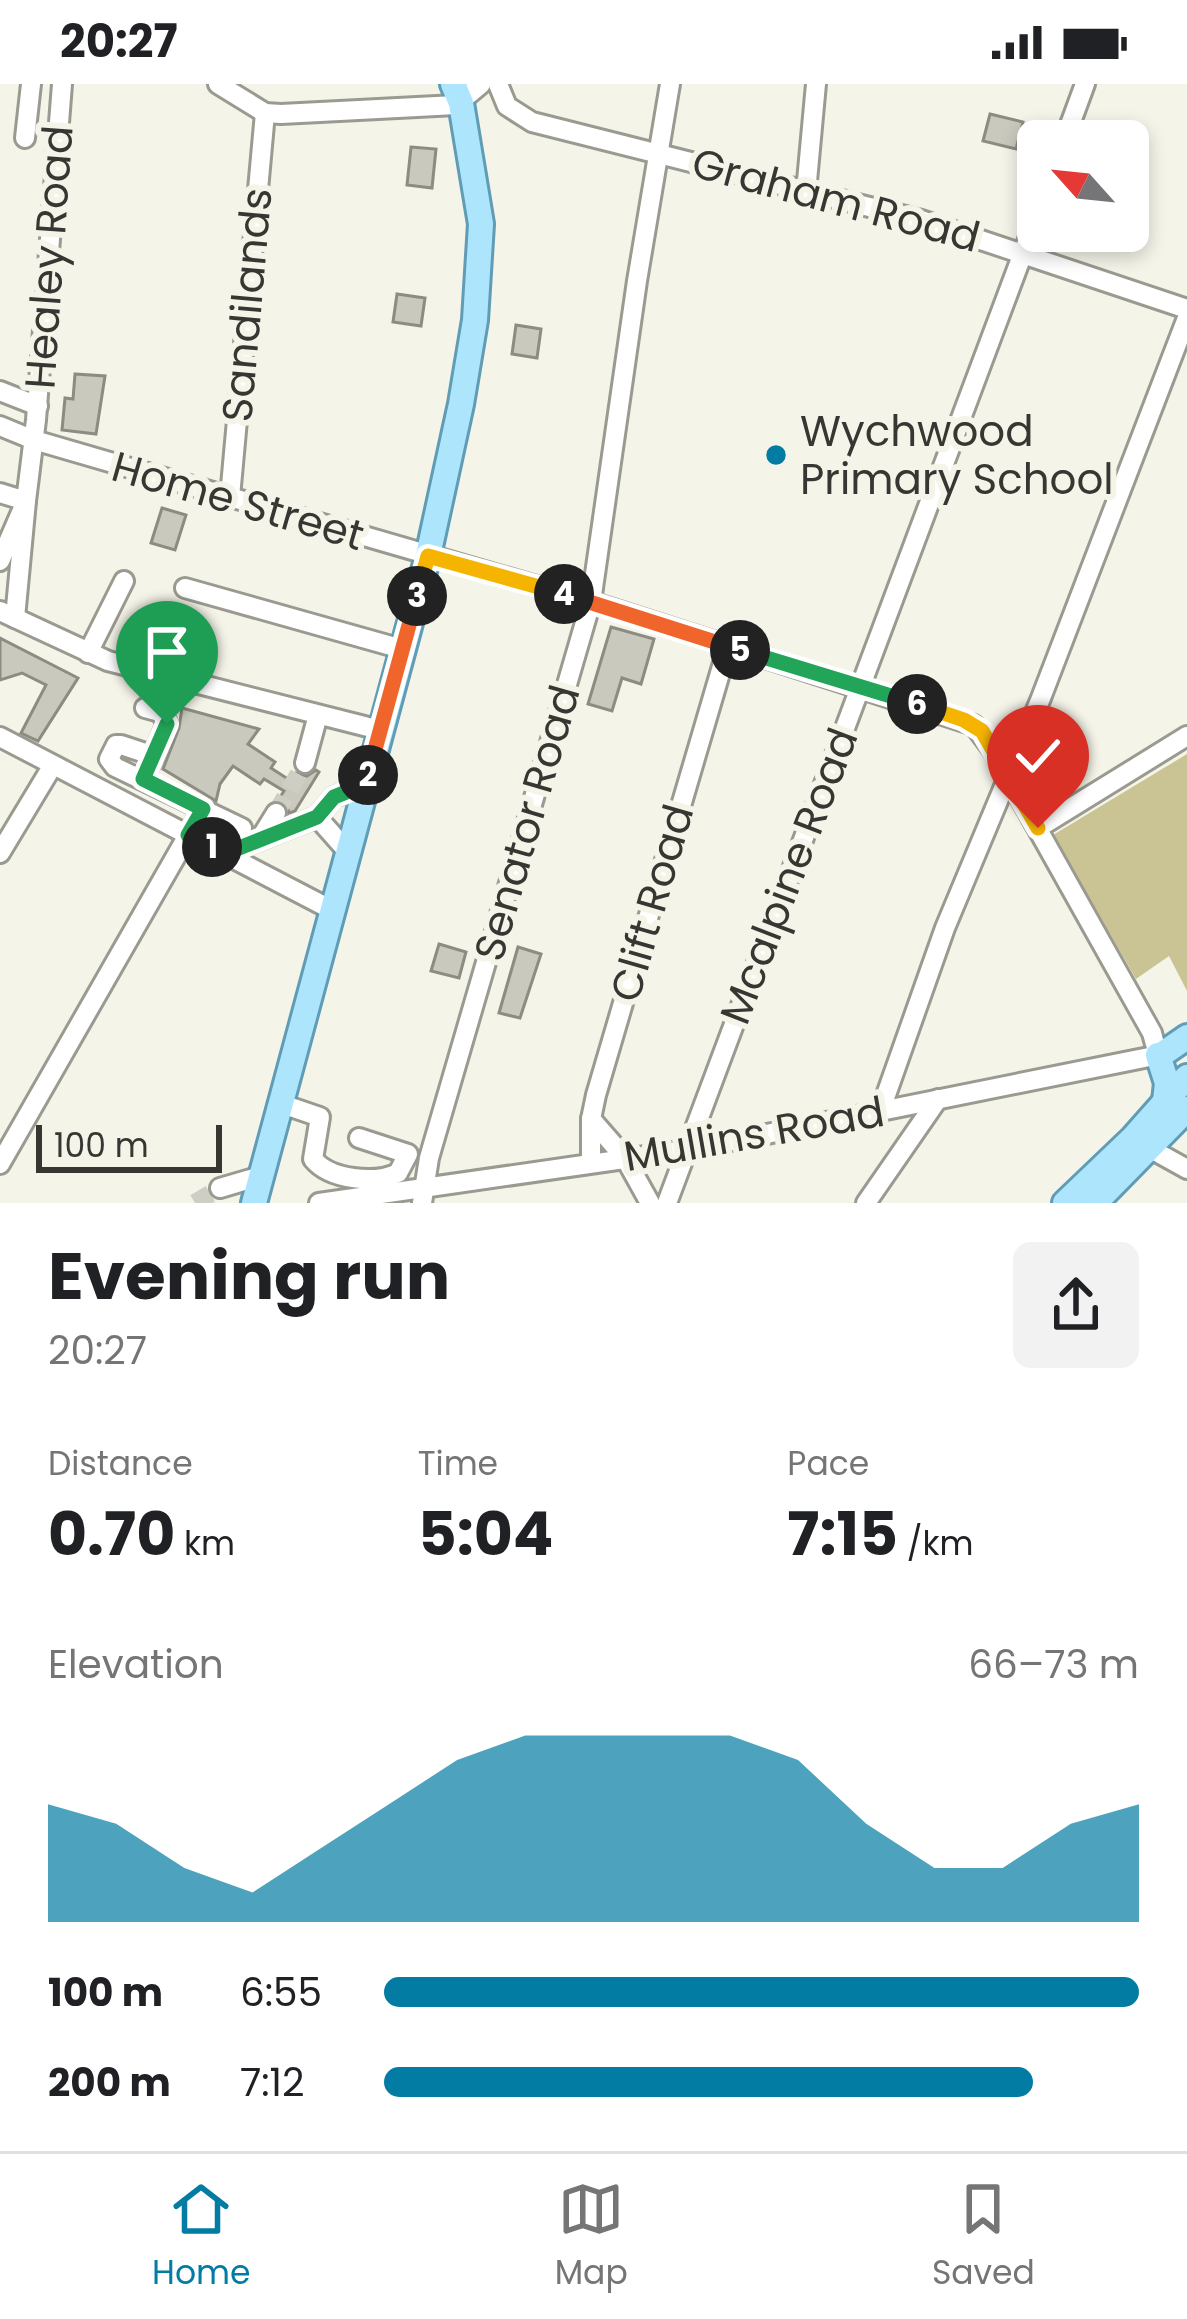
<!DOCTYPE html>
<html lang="en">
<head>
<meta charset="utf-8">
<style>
	:root { --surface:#fff; --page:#f2f2f2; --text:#202124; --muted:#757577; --line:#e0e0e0; --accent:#027ca3 }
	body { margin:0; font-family:Poppins,sans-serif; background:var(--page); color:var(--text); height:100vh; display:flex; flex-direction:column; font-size:45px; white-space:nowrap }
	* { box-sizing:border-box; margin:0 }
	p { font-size:39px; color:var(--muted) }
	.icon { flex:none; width:66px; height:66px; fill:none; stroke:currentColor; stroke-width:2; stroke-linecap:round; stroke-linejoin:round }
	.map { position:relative; height:1119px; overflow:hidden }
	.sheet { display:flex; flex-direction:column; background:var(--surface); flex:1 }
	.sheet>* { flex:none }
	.needle { width:78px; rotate:297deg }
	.controls { position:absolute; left:1017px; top:36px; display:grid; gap:24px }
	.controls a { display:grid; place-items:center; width:132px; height:132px; border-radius:18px; background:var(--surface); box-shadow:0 6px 18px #0003; font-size:60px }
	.scale { position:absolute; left:36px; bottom:30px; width:186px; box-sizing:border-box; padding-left:12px; border:6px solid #363632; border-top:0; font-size:33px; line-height:42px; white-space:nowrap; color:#363632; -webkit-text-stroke:9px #f5f4e9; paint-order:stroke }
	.pin { position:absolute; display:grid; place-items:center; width:102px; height:102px; color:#fff; margin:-123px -51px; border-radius:50% 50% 50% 0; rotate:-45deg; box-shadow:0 0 12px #0007 }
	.pin .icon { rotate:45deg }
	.km { position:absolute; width:60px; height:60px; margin:-30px; border-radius:50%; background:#222; color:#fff; font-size:33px; line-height:60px; text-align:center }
	.round { display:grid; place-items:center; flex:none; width:126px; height:126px; border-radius:18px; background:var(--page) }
	.headline { display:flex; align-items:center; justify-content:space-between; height:204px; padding:0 48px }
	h1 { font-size:66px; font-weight:700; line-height:90px }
	.stats { display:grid; grid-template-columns:repeat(3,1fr); gap:18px; height:204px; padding:12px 48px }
	.stats div { display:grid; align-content:center }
	.stats b { font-size:60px; font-weight:700 }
	.stats small { font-size:33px; font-weight:400 }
	.stats p { font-size:33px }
	.chart { height:336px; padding:24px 48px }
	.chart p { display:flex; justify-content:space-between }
	.chart svg { width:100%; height:216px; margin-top:12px; fill:var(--accent); opacity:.7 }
	ul { padding:0 48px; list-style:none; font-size:39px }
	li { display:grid; grid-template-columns:192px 144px 1fr; align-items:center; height:90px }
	li i { height:30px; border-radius:15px; background:var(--accent) }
	.status { display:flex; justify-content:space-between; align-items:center; height:84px; padding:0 60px; background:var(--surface); direction:ltr }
	.status svg { height:33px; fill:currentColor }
	.tab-bar { display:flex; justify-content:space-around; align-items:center; height:168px; border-top:3px solid var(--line); background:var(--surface); font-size:33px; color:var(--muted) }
	.tab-bar a { display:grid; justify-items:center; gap:6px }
	.tab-bar .on { color:var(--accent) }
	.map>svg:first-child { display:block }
</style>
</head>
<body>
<div class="status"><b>20:27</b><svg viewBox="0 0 49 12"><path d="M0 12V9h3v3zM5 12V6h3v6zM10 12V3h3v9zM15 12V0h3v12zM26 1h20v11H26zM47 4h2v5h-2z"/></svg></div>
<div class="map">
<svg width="1187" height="1119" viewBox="0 0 1187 1119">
	<rect width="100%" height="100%" fill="#f5f4e9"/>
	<polygon fill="#cac495" points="1187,670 1187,907 1169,872 1136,895 1053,751"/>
	<g fill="#cac9be" stroke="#8d8c82" stroke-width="3">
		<polygon points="990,30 1023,38 1016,65 983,57"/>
		<polygon points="411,63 436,65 432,104 407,101"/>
		<polygon points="397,210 425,214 421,242 393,238"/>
		<polygon points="516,241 541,245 537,274 512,270"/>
		<polygon points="75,290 105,292 96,350 62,346 65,314 73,315"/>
		<polygon points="162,424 186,431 175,466 151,459"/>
		<polygon points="611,543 654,555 641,600 622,594 612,627 588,620"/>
		<polygon points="0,554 78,594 38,657 21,649 46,601 22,589 0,596"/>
		<polygon points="182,624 259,645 248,660 275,678 271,684 291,697 296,689 307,692 316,686 319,688 295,727 289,729 287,722 278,716 284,707 264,695 260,700 233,682 220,700 216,717 163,685 179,644"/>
		<polygon points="439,860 466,868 459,894 431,887"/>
		<polygon points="518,863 541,870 520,934 499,929"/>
	</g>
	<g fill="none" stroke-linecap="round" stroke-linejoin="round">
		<g stroke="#cfcec4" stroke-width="18" stroke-dasharray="18 9" stroke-linecap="butt">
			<polyline points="276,729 305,679"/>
			<polyline points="195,1119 220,1104"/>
		</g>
		<g stroke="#9b9a90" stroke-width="24">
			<g id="minor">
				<polyline points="218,0 265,29 281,30 456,21 481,0"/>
				<polyline points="498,0 507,22 532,38 921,136 1187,225"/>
				<polyline points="25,54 31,0"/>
				<polyline points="1064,57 1085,0"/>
				<polyline points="806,108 816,0"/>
				<polyline points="0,307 38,322"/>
				<polyline points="0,342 34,356 591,518 974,641 995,669 1152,949 1158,971"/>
				<polyline points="0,409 26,417 15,534"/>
				<polyline points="230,413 265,29"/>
				<polyline points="0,477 26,417 36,336 62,0"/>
				<polyline points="185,504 402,565"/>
				<polyline points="0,527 108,577 380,646"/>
				<polyline points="88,569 124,497"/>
				<polyline points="145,624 160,628 167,639 150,680"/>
				<polyline points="0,653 332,826"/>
				<polyline points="154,672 121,661 116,661 109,675 115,683 242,744"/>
				<polyline points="305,679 318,631"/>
				<polyline points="317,733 348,768"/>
				<polyline points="1038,744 1187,652"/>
				<polyline points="260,755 276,729"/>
				<polyline points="0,769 53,681"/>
				<polyline points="224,770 317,733 334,713 366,701"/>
				<path d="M279,1019L320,1033L313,1075C330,1096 375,1100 398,1089L408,1070L359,1054"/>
				<polyline points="880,1028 945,844 1041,614 1187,234"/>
				<polyline points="591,1035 625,1074 650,1119"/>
				<polyline points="1142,1060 1187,1085"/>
				<polyline points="591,1079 591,1035 596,1011 728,562"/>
				<polyline points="0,1080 203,725"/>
				<polyline points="220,1104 261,1092"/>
				<polyline points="319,1119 687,1066 1164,970"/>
				<polyline points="422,1119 429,1074 591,518 637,197 670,0"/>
				<polyline points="667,1119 1038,129"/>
				<polyline points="866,1119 938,1015"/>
			</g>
		</g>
		<g stroke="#609cb5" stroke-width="30">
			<g id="major">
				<polyline points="1158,971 1167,999 1165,1017"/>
				<polyline points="1161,971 1187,953"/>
				<polyline points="254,1119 428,472 461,320 475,236 481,140 461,19 453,0"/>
				<polyline points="1065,1119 1133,1054 1187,993"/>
				<polyline points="1095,1119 1187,1025"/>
			</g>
		</g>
		<use href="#minor" stroke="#fff" stroke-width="18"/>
		<use href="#major" stroke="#ade5fd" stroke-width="24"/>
	</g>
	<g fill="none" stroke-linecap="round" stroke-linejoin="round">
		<g stroke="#fff" stroke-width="24">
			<polyline id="split-1" points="167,640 143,695 203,725 188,751 212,763"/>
		</g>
		<g stroke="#fff" stroke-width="24">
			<polyline id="split-2" points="212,763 224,770 317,733 334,713 366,700 368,691"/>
		</g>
		<g stroke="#fff" stroke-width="24">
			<polyline id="split-3" points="368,691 417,512"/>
		</g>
		<g stroke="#fff" stroke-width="24">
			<polyline id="split-4" points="417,512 428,472 564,510"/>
		</g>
		<g stroke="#fff" stroke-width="24">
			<polyline id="split-5" points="564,510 740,566"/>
		</g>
		<g stroke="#fff" stroke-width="24">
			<polyline id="split-6" points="740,566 917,620"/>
		</g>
		<g stroke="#fff" stroke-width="24">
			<polyline id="split-7" points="917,620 964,636 982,647 1038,744"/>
		</g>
		<use href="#split-1" stroke="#22a559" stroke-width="15"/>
		<use href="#split-2" stroke="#22a559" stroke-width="15"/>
		<use href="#split-3" stroke="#f0652b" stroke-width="15"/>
		<use href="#split-4" stroke="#f5b400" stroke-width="15"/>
		<use href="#split-5" stroke="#f0652b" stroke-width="15"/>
		<use href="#split-6" stroke="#22a559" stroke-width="15"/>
		<use href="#split-7" stroke="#f5b400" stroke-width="15"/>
	</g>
	<circle fill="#027ca3" stroke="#f5f4e9" stroke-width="4.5" cx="776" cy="371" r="12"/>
	<g text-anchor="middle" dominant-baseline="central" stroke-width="12" stroke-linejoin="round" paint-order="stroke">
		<g font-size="42" fill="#363632" stroke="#f5f4e9">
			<text transform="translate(836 116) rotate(15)">Graham Road</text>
			<text transform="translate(49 173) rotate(-86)">Healey Road</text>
			<text transform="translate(247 221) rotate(-85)">Sandilands</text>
			<text transform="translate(238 417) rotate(16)">Home Street</text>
			<text transform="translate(527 739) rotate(-74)">Senator Road</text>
			<text transform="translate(789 792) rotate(-69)">Mcalpine Road</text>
			<text transform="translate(652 819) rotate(-74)">Clift Road</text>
			<text transform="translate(754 1050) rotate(-10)">Mullins Road</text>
		</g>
		<g font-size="42" fill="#363632" stroke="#f5f4e9" text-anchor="start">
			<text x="800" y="347">Wychwood<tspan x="800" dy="48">Primary School</tspan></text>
		</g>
	</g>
</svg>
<div class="controls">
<a><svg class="needle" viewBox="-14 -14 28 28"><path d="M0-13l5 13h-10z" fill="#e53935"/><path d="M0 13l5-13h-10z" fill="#757577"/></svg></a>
</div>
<div class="scale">100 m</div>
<div class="pin" style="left:167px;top:640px;background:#1e9e55"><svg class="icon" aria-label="arrive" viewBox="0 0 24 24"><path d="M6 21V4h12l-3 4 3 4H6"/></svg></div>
<div class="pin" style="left:1038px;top:744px;background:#d93025"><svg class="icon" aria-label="check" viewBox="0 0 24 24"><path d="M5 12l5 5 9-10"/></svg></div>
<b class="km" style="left:212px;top:763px">1</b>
<b class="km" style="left:368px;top:691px">2</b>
<b class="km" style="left:417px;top:512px">3</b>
<b class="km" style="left:564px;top:510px">4</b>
<b class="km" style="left:740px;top:566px">5</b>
<b class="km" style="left:917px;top:620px">6</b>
</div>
<section class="sheet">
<div class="headline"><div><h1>Evening run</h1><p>20:27</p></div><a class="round"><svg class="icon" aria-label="share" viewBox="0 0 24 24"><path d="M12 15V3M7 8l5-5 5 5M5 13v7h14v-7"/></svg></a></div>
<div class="stats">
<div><p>Distance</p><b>0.70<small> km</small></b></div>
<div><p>Time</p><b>5:04</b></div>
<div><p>Pace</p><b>7:15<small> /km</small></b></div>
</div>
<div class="chart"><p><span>Elevation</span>66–73 m</p>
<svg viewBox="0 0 160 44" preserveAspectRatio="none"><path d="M0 44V20L10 24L20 33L30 38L40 29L50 20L60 11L70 6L80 6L90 6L100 6L110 11L120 24L130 33L140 33L150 24L160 20V44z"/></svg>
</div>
<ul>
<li><b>100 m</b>6:55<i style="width:100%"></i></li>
<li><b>200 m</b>7:12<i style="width:86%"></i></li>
</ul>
</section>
<nav class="tab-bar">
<a class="on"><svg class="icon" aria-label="home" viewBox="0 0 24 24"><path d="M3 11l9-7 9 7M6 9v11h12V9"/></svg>Home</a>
<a><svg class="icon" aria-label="map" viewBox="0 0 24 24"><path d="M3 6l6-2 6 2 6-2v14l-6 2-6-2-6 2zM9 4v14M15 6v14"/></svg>Map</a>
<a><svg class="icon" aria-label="saved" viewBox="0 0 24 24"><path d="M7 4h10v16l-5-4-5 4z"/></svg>Saved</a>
</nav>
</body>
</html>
